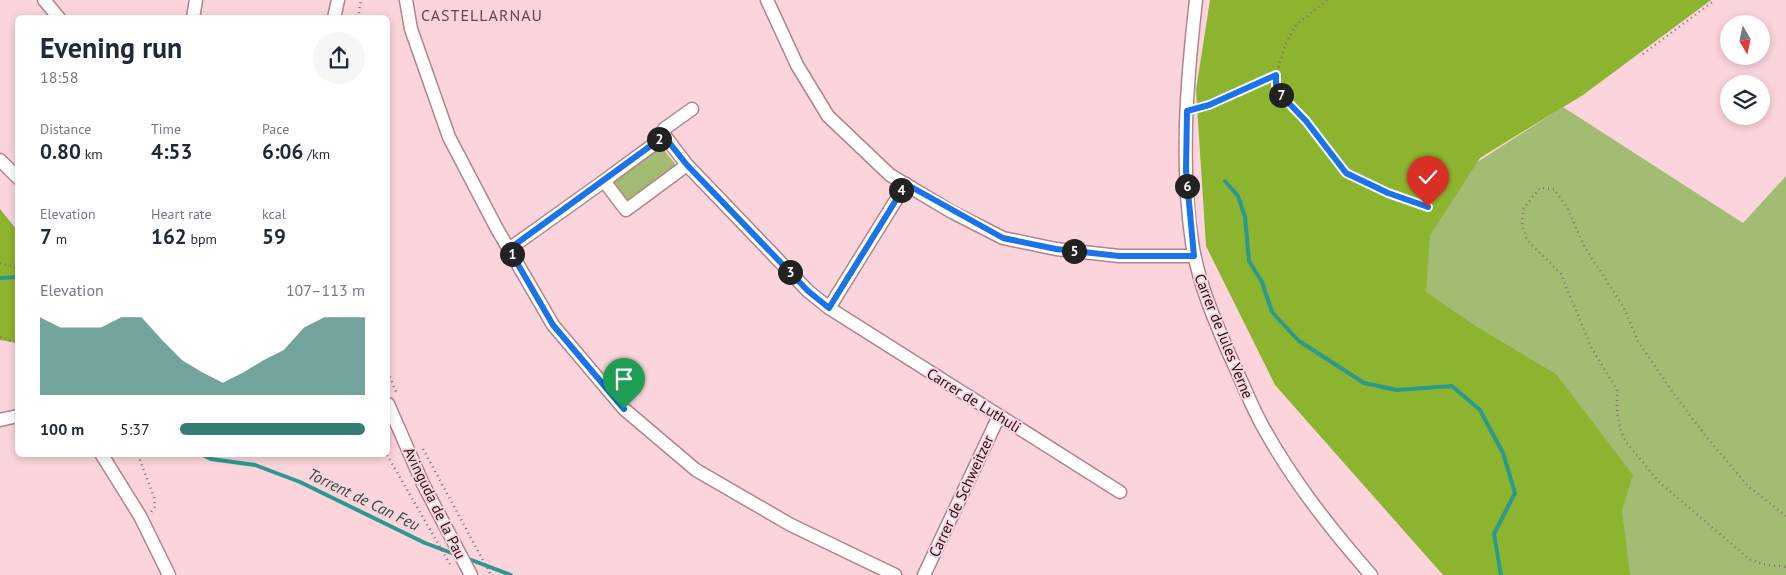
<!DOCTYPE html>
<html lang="en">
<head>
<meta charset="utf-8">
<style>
	:root { --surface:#fff; --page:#f6f6f7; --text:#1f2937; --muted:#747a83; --accent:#377d75 }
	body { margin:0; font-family:"PT Sans",sans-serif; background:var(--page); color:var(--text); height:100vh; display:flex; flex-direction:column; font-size:19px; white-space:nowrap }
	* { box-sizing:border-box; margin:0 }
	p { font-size:16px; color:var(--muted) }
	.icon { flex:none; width:28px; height:28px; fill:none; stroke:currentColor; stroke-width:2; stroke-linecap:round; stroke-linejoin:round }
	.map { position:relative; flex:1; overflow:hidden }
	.sheet { position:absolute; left:15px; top:15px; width:375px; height:442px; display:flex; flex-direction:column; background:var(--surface); border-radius:8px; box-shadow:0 2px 8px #0003 }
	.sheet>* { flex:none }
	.needle { width:32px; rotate:171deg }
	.fabs { position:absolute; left:1720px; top:15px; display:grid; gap:10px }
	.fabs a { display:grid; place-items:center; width:50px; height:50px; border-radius:50%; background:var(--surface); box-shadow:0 2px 8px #0003; font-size:25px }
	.pin { position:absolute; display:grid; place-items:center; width:42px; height:42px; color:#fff; margin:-51px -21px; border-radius:50% 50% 50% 0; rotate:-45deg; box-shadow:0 0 5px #0007 }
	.pin .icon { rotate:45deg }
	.km { position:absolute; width:25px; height:25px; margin:-12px; border-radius:50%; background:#222; color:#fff; font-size:14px; line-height:25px; text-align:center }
	.round { display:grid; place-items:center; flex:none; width:52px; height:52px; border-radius:26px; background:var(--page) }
	.overview { display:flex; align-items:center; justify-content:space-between; height:85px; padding:0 25px }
	h1 { font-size:28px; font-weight:800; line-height:38px }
	.stats { display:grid; grid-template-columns:repeat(3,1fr); gap:8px; height:85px; padding:5px 25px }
	.stats div { display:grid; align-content:center }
	.stats b { font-size:21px; font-weight:800 }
	.stats small { font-size:14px; font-weight:400 }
	.stats p { font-size:14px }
	.chart { height:140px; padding:10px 25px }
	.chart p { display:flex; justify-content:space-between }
	.chart svg { width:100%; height:90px; margin-top:5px; fill:var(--accent); opacity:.7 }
	ul { padding:0 25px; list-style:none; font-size:16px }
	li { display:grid; grid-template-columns:80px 60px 1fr; align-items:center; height:38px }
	li i { height:12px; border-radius:6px; background:var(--accent) }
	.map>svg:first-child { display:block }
</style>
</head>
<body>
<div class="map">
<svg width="1786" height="575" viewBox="0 0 1786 575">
	<rect width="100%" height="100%" fill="#fcd4dc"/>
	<g fill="#a2bc74">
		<polygon points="1563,107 1743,223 1786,176 1786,575 1623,575 1413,286 1414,261 1460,173"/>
		<polygon points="660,145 676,165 628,203 612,182"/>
	</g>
	<g fill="#8db42e">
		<polygon points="1210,0 1711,0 1583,95 1480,158 1430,235 1426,292 1474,325 1556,374 1633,475 1622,510 1630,575 1443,575 1275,385 1206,246 1196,90"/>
		<polygon points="0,209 17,230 17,343 0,340"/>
	</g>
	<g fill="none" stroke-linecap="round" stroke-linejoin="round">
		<g stroke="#2c998e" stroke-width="4">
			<polyline points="1225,181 1238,196 1245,217 1249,261 1262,282 1272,312 1299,341 1364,383 1397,390 1452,386 1480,410 1503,453 1515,493 1494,534 1501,575"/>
			<polyline points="0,278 18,277"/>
			<polyline points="203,455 211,459 255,465 300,482 425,543 457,555"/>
			<polyline points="466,558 511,575"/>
		</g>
		<g stroke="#b1848d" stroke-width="15">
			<g id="minor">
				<polyline points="44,0 59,18"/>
				<polyline points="406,0 411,29 449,137 496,227 553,325 624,409 696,470 791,525 895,575"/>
				<polyline points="767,0 797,65 828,116 890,175 952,212 1003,238 1056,249 1119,256 1194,256"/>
				<path d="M1196,0C1187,79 1180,163 1192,242C1198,282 1214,319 1230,356C1241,379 1250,403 1262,425C1292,480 1330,528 1371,575"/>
				<polyline points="193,18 196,0"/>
				<polyline points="334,18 338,0"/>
				<polyline points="665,136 662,133 664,129 692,109"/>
				<polyline points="0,160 18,178"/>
				<polyline points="687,165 626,210 604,181 665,136 687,165 808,291 829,308 1120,492"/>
				<polyline points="509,249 604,181"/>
				<polyline points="829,308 906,184"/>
				<polyline points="388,404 423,484 471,575"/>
				<polyline points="0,420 18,416"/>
				<polyline points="102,455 140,516 169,575"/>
				<polyline points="924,575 999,416"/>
			</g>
		</g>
		<g stroke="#876b71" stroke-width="2.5" stroke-dasharray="1 4" stroke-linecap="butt">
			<polyline points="1327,0 1296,25 1286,43 1276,75 1276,85 1281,96 1305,121 1347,173 1388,193 1428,207"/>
			<polyline points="358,18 361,0"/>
			<polyline points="1643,54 1715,0"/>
			<polyline points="1199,108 1276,75"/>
			<polyline points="0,263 18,268"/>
			<polyline points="0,337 18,343"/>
			<polyline points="388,372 397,394"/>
			<polyline points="423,449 491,575"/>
			<polyline points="138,455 154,497 155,507 151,512"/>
			<polyline points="387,455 451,566"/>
			<polyline points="1786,516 1748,486 1708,439 1673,393 1638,341 1623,306 1584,246 1568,209 1554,189 1540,188 1523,209 1522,224 1527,240 1561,274 1591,347 1617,390 1617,412 1621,432 1627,443 1658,481 1749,559 1762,564 1786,567"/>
		</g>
		<use href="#minor" stroke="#fff" stroke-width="12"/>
	</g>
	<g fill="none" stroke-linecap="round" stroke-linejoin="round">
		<g stroke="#fff" stroke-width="10">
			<polyline id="route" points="624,409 553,325 509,249 664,136 687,165 808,291 829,308 906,184 1003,238 1056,249 1119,256 1194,256 1186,170 1187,111 1209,105 1276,75 1276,85 1282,96 1306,121 1346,173 1388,193 1428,207"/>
		</g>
		<use href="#route" stroke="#1a73e8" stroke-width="6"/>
	</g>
	<g text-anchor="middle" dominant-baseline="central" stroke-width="4" stroke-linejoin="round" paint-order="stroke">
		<g font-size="15" fill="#211014" stroke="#fcd4dc">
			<text transform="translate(1224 336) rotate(68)">Carrer de Jules Verne</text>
			<text transform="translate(974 400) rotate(32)">Carrer de Luthuli</text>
			<text transform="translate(961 496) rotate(-65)">Carrer de Schweitzer</text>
			<text transform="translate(435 503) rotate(64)">Avinguda de la Pau</text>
		</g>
		<g font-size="16" letter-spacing="1" fill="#6b434c" stroke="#fcd4dc">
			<text x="482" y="15">CASTELLARNAU</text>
		</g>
		<g font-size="16" font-style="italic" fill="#2d4d48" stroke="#fcd4dc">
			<text transform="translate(364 499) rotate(26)">Torrent de Can Feu</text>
		</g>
	</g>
</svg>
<div class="fabs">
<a><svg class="needle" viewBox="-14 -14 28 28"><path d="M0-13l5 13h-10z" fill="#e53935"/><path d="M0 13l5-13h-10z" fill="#747a83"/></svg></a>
<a><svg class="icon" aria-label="layers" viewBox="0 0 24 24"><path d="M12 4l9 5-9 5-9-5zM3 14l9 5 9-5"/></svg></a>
</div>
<div class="pin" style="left:624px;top:409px;background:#1e9e55"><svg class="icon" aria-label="arrive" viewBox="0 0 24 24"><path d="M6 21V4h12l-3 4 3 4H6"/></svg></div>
<div class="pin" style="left:1428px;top:207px;background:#d93025"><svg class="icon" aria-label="check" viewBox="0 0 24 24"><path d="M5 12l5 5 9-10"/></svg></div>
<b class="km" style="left:512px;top:254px">1</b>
<b class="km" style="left:659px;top:139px">2</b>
<b class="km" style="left:790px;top:272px">3</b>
<b class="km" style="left:901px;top:190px">4</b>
<b class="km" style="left:1074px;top:251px">5</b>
<b class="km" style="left:1187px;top:186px">6</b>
<b class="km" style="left:1281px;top:95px">7</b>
<section class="sheet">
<div class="overview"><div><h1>Evening run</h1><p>18:58</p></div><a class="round"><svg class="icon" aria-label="share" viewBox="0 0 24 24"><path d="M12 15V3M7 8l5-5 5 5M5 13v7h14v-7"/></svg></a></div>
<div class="stats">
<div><p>Distance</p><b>0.80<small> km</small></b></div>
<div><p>Time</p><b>4:53</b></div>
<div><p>Pace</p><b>6:06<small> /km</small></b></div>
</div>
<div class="stats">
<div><p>Elevation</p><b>7<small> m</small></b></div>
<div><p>Heart rate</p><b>162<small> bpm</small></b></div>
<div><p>kcal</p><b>59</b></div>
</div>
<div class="chart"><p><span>Elevation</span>107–113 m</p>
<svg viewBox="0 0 160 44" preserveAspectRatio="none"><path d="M0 44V6L10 11L20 11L30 11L40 6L50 6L60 17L70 27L80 33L90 38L100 33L110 27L120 22L130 11L140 6L150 6L160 6V44z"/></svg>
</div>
<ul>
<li><b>100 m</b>5:37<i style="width:100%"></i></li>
</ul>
</section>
</div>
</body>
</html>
